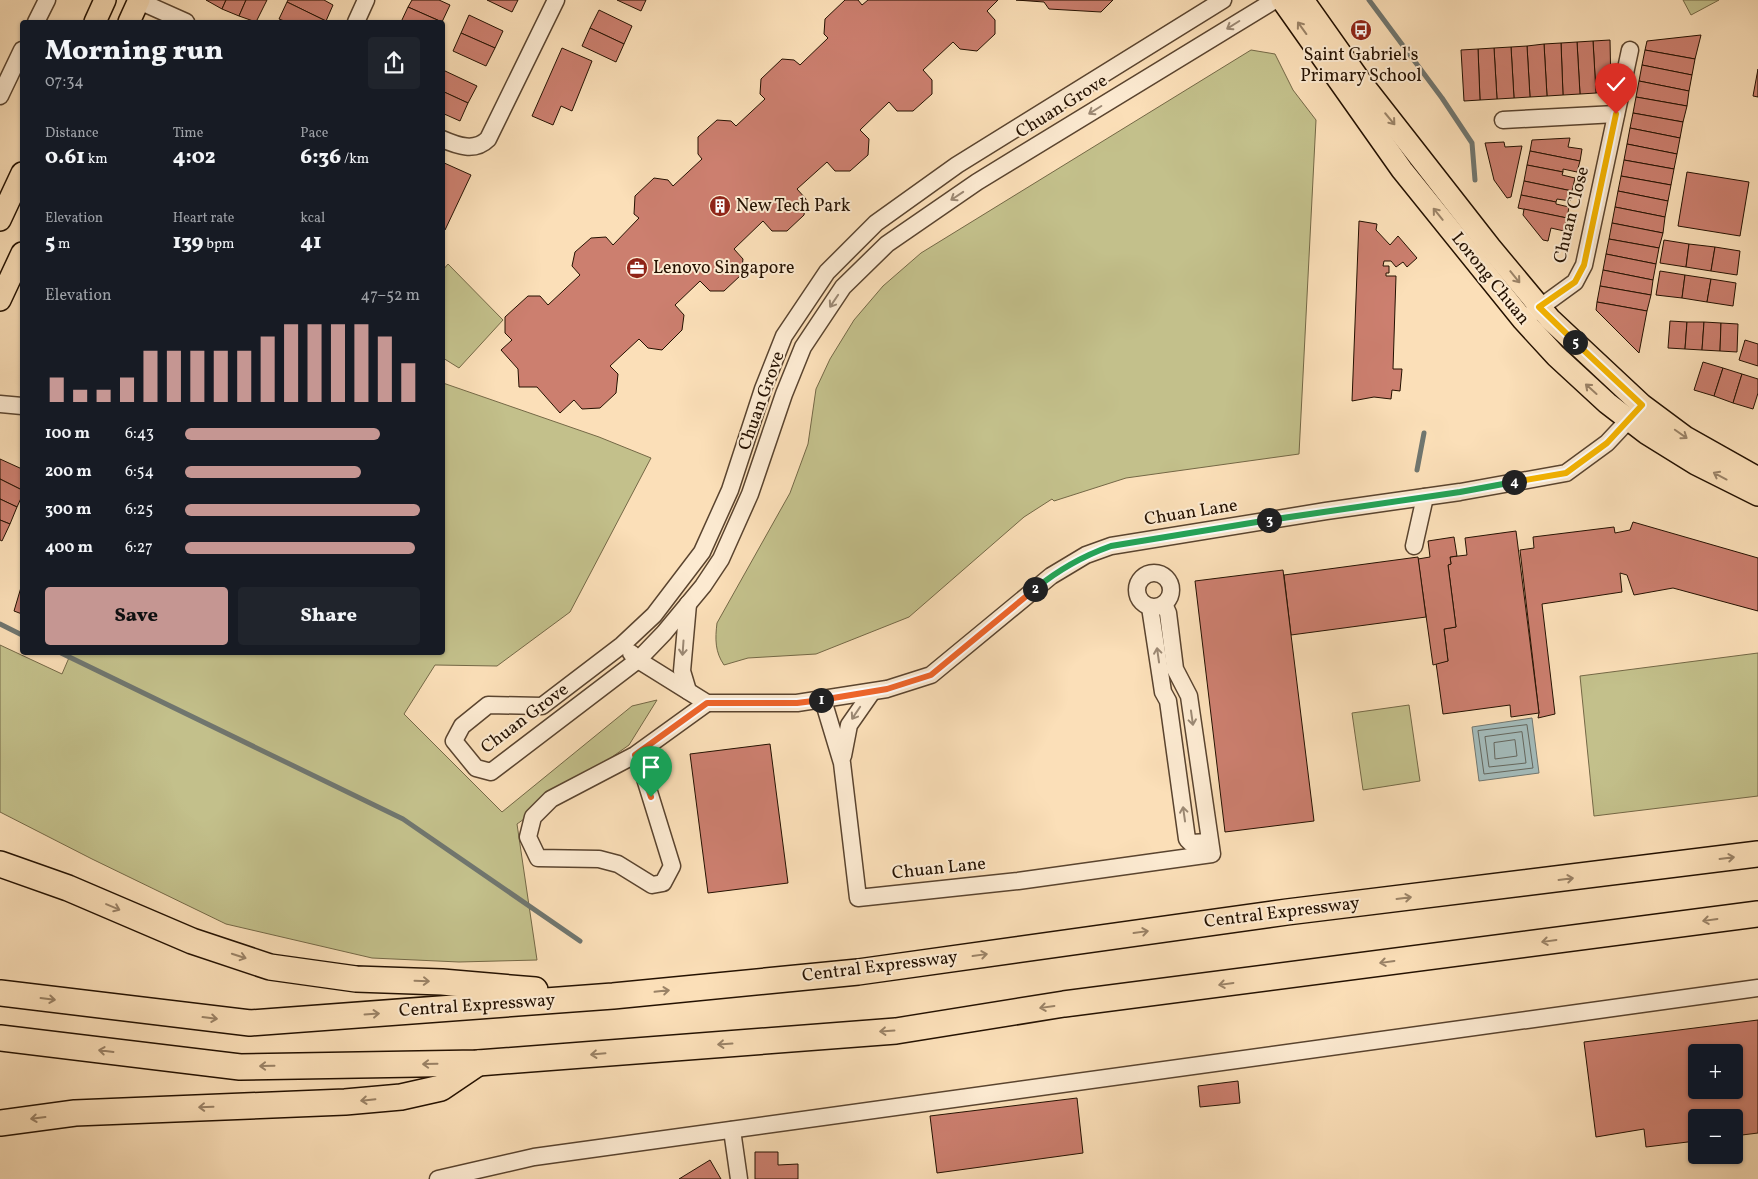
<!DOCTYPE html>
<html lang="en">
<head>
<meta charset="utf-8">
<style>
	:root { --surface:#171b24; --page:#20242c; --text:#f1f3f6; --muted:#9ea1a6; --accent:#c59692 }
	body { margin:0; font-family:Vollkorn,serif; background:var(--page); color:var(--text); height:100vh; display:flex; flex-direction:column; font-size:19px; white-space:nowrap }
	* { box-sizing:border-box; margin:0 }
	p { font-size:16px; color:var(--muted) }
	.icon { flex:none; width:28px; height:28px; fill:none; stroke:currentColor; stroke-width:2; stroke-linecap:round; stroke-linejoin:round }
	.map { position:relative; flex:1; overflow:hidden }
	.panel { position:absolute; left:20px; top:20px; width:425px; height:635px; display:flex; flex-direction:column; background:var(--surface); border-radius:5px; box-shadow:0 1px 4px #0004 }
	.panel>* { flex:none }
	.controls { position:absolute; left:1688px; top:1044px; display:grid; gap:10px }
	.controls a { display:grid; place-items:center; width:55px; height:55px; border-radius:5px; background:var(--surface); box-shadow:0 1px 4px #0004; font-size:25px }
	.pin { position:absolute; display:grid; place-items:center; width:42px; height:42px; color:#fff; margin:-51px -21px; border-radius:50% 50% 50% 0; rotate:-45deg; box-shadow:0 0 5px #0007 }
	.pin .icon { rotate:45deg }
	.km { position:absolute; width:25px; height:25px; margin:-12px; border-radius:50%; background:#222; color:#fff; font-size:14px; line-height:25px; text-align:center }
	.round { display:grid; place-items:center; flex:none; width:52px; height:52px; border-radius:5px; background:var(--page) }
	.headline { display:flex; align-items:center; justify-content:space-between; height:85px; padding:0 25px }
	h1 { font-size:28px; font-weight:800; line-height:38px }
	.stats { display:grid; grid-template-columns:repeat(3,1fr); gap:8px; height:85px; padding:5px 25px }
	.stats div { display:grid; align-content:center }
	.stats b { font-size:21px; font-weight:800 }
	.stats small { font-size:14px; font-weight:400 }
	.stats p { font-size:14px }
	.chart { height:140px; padding:10px 25px }
	.chart p { display:flex; justify-content:space-between }
	.chart svg { width:100%; height:90px; margin-top:5px; stroke:var(--accent); stroke-width:6 }
	.cta { display:flex; gap:10px; margin-top:auto; padding:10px 25px }
	.cta a { flex:1; height:58px; border-radius:5px; background:var(--accent); color:#111; font-size:20px; font-weight:800; line-height:58px; text-align:center }
	.cta a+a { background:var(--page); color:var(--text) }
	ul { padding:0 25px; list-style:none; font-size:16px }
	li { display:grid; grid-template-columns:80px 60px 1fr; align-items:center; height:38px }
	li i { height:12px; border-radius:6px; background:var(--accent) }
	.map>svg:first-child { display:block }
</style>
</head>
<body>
<div class="map">
<svg width="1758" height="1179" viewBox="0 0 1758 1179">
	<rect width="100%" height="100%" fill="#fbdfb8"/>
	<filter id="stains"><feTurbulence type="fractalNoise" baseFrequency=".004" numOctaves="4"/><feColorMatrix values="0 0 0 0 .2 0 0 0 0 .09 0 0 0 0 .02 0 0 0 .5 -.17"/></filter>
	<radialGradient id="worn" r=".72"><stop offset=".6" stop-color="#630" stop-opacity="0"/><stop offset="1" stop-color="#630" stop-opacity=".3"/></radialGradient>
	<g fill="#c3c08b" stroke="#746846">
		<polygon points="1683,0 1719,0 1691,15"/>
		<path d="M1251,50L1275,54L1293,90L1316,120L1299,454L1126,478L1054,501L1052,499L1024,517L909,617L816,654L748,658L724,665C715,652 715,639 717,623L790,493L808,444L816,389L830,359L854,320L883,286L921,253Z"/>
		<polygon points="448,264 503,320 459,368 443,358 443,270"/>
		<polygon points="443,383 599,437 651,458 570,612 497,666 435,665 404,714 502,812 632,706 657,700 629,745 517,824 537,960 459,962 372,958 226,924 92,859 0,812 0,645 62,674 71,653 442,652"/>
		<polygon points="1758,653 1758,796 1594,816 1580,676"/>
		<polygon points="1409,705 1420,781 1363,790 1352,713"/>
	</g>
	<polygon fill="#a3bab9" stroke="#70766f" points="1532,718 1539,773 1479,781 1472,727"/>
	<g fill="none" stroke-linecap="round" stroke-linejoin="round">
		<g stroke="#64665d" stroke-width="1">
			<polygon points="1527,725 1533,768 1484,774 1478,731"/>
			<polygon points="1522,732 1526,763 1489,767 1485,737"/>
			<polygon points="1515,740 1517,756 1495,759 1494,743"/>
		</g>
		<g stroke="#70766f" stroke-width="5">
			<polyline points="1369,0 1442,98 1472,143 1475,180"/>
			<polyline points="1417,470 1424,433"/>
			<polyline points="0,624 22,635"/>
			<polyline points="59,652 403,819 580,941"/>
		</g>
	</g>
	<g fill="#cc7f6f" stroke="#241101" fill-rule="evenodd">
		<polygon points="206,0 226,0 222,9"/>
		<polygon points="226,0 246,0 239,16 222,9"/>
		<polygon points="246,0 267,0 256,22 239,16"/>
		<polygon points="288,0 324,0 333,5 326,21 287,2"/>
		<polygon points="412,0 439,0 450,5 442,22 408,7"/>
		<polygon points="487,0 518,0 512,12"/>
		<polygon points="617,0 646,0 641,11"/>
		<polygon points="845,0 858,0 862,5 868,0 998,0 987,11 995,20 995,34 977,51 960,49 953,42 923,70 932,80 932,94 913,111 897,111 889,102 860,130 869,139 868,155 850,171 835,171 827,162 797,189 806,199 804,215 787,231 772,231 763,221 734,249 743,259 741,275 724,291 710,291 700,281 675,305 684,315 682,330 662,350 648,348 639,339 610,366 618,374 616,393 600,408 582,409 574,400 560,413 537,387 519,387 518,369 501,350 512,340 505,333 505,317 528,296 540,296 548,305 580,275 572,266 575,252 591,238 606,237 613,245 639,218 634,214 635,196 654,178 668,180 673,186 702,159 698,154 698,137 717,120 731,121 736,126 765,99 760,94 761,79 782,59 794,60 800,65 828,38 824,34 825,19"/>
		<polygon points="1016,0 1113,0 1101,12 1049,9 1044,2"/>
		<polygon points="287,2 326,21 325,22 287,22 279,19"/>
		<polygon points="408,7 442,22 401,22"/>
		<polygon points="599,10 632,26 624,44 590,28"/>
		<polygon points="469,15 503,31 495,48 461,33"/>
		<polygon points="590,28 624,44 616,62 582,46"/>
		<polygon points="461,33 495,48 486,66 453,51"/>
		<polygon points="1701,35 1695,59 1645,50 1647,41"/>
		<polygon points="1610,40 1611,91 1596,93 1593,41"/>
		<polygon points="1593,41 1596,93 1580,94 1577,42"/>
		<polygon points="1577,42 1580,94 1563,95 1561,43"/>
		<polygon points="1561,43 1563,95 1547,96 1544,44"/>
		<polygon points="1544,44 1547,96 1530,97 1527,46"/>
		<polygon points="1527,46 1530,97 1514,98 1511,47"/>
		<polygon points="1511,47 1514,98 1497,99 1494,48"/>
		<polygon points="562,48 592,61 572,111 561,106 553,125 532,116"/>
		<polygon points="1494,48 1497,99 1480,100 1478,49"/>
		<polygon points="1478,49 1480,100 1464,101 1461,50"/>
		<polygon points="1645,50 1695,59 1692,75 1642,65"/>
		<polygon points="1642,65 1692,75 1689,91 1639,81"/>
		<polygon points="1758,69 1758,97 1753,96"/>
		<polygon points="443,70 477,86 468,103 442,91"/>
		<polygon points="1639,81 1689,91 1687,106 1636,97"/>
		<polygon points="442,91 468,103 460,121 442,113"/>
		<polygon points="1636,97 1687,106 1683,122 1633,113"/>
		<polygon points="1633,113 1683,122 1680,138 1630,128"/>
		<polygon points="1630,128 1680,138 1677,154 1627,144"/>
		<polygon points="1570,138 1568,147 1582,149 1580,161 1530,151 1532,140"/>
		<polygon points="1504,142 1505,147 1522,146 1511,197 1507,198 1494,180 1485,143"/>
		<polygon points="1627,144 1677,154 1674,169 1624,160"/>
		<polygon points="1530,151 1580,161 1577,172 1563,169 1563,172 1527,165"/>
		<polygon points="1624,160 1674,169 1671,185 1621,176"/>
		<polygon points="442,162 471,175 445,230 442,229"/>
		<polygon points="1527,165 1563,172 1562,175 1575,178 1572,191 1524,181"/>
		<polygon points="1687,172 1749,182 1740,236 1678,226"/>
		<polygon points="1621,176 1671,185 1668,201 1618,191"/>
		<polygon points="1524,181 1572,191 1570,201 1557,199 1556,202 1521,195"/>
		<polygon points="1618,191 1668,201 1665,217 1615,207"/>
		<polygon points="1521,195 1556,202 1556,204 1569,207 1567,218 1518,208"/>
		<polygon points="1615,207 1665,217 1663,233 1612,223"/>
		<polygon points="1524,209 1567,218 1564,231 1551,228 1548,241 1543,240 1523,215"/>
		<polygon points="1359,221 1377,224 1376,230 1390,245 1398,236 1417,258 1407,267 1403,262 1396,267 1391,261 1384,261 1383,266 1389,266 1389,273 1386,273 1386,276 1396,276 1393,369 1402,369 1400,391 1392,390 1391,399 1374,397 1352,401"/>
		<polygon points="1612,223 1663,233 1659,248 1609,239"/>
		<polygon points="1609,239 1659,248 1656,264 1606,254"/>
		<polygon points="1664,240 1689,244 1686,267 1660,263"/>
		<polygon points="1689,244 1715,247 1711,271 1686,267"/>
		<polygon points="1715,247 1740,251 1737,275 1711,271"/>
		<polygon points="1606,254 1656,264 1653,280 1603,270"/>
		<polygon points="1603,270 1653,280 1651,295 1600,286"/>
		<polygon points="1660,271 1685,275 1682,298 1656,295"/>
		<polygon points="1685,275 1711,279 1707,302 1682,298"/>
		<polygon points="1711,279 1736,283 1733,306 1707,302"/>
		<polygon points="1600,286 1651,295 1647,311 1597,302"/>
		<polygon points="1597,302 1647,311 1639,353 1596,310"/>
		<polygon points="1670,321 1687,322 1685,349 1668,348"/>
		<polygon points="1687,322 1704,322 1702,350 1685,349"/>
		<polygon points="1704,322 1721,323 1720,351 1702,350"/>
		<polygon points="1721,323 1738,324 1737,352 1720,351"/>
		<polygon points="1745,340 1758,344 1758,366 1739,360"/>
		<polygon points="1703,362 1723,368 1714,396 1694,390"/>
		<polygon points="1723,368 1742,374 1733,403 1714,396"/>
		<polygon points="1742,374 1758,379 1758,393 1753,409 1733,403"/>
		<polygon points="0,459 22,469 22,490 0,479"/>
		<polygon points="0,479 22,490 22,496 17,507 0,499"/>
		<polygon points="0,499 17,507 10,524 0,520"/>
		<polygon points="0,520 10,524 2,541 0,540"/>
		<polygon points="1633,522 1758,558 1758,611 1673,588 1634,595 1627,575 1620,573 1622,592 1542,604 1555,714 1538,718 1539,713 1520,550 1534,548 1533,537 1614,527 1615,533 1630,530"/>
		<polygon points="1516,531 1539,713 1511,717 1510,705 1443,714 1436,663 1448,661 1444,629 1456,627 1448,565 1451,564 1450,557 1467,555 1465,538"/>
		<polygon points="1454,537 1457,556 1450,557 1451,564 1448,565 1456,627 1444,629 1448,661 1433,665 1418,559 1430,557 1428,541"/>
		<polygon points="1418,557 1426,617 1291,635 1284,575"/>
		<polygon points="1283,570 1314,821 1225,832 1195,581"/>
		<polygon points="22,584 22,614 14,611"/>
		<polygon points="770,744 788,883 708,893 690,754"/>
		<path d="M1758,1020V1133L1734,1136V1118H1696V1141L1646,1147L1644,1129L1596,1137L1584,1042ZM1696,1052H1734V1090H1696Z"/>
		<polygon points="1238,1081 1240,1103 1200,1107 1198,1086"/>
		<polygon points="1077,1098 1083,1153 937,1173 930,1116"/>
		<polygon points="755,1152 778,1152 778,1165 798,1164 798,1179 755,1179"/>
		<polygon points="710,1160 721,1179 679,1179"/>
	</g>
	<g fill="none" stroke-linecap="round" stroke-linejoin="round">
		<g stroke="#5a442f" stroke-width="19">
			<g id="minor">
				<polyline points="1223,0 957,165 876,223 827,272 784,336 763,389 730,490 702,552 654,615 622,645 542,706 488,705 462,726 454,741 476,768 491,772 638,660 664,633 703,586 721,559 750,494 784,394 803,347 843,287 887,244 977,182 1275,0"/>
				<polyline points="139,1 186,22"/>
				<polyline points="36,22 47,0"/>
				<polyline points="356,22 366,0"/>
				<polyline points="0,96 22,50"/>
				<polyline points="1503,120 1616,114"/>
				<path d="M442,139C458,146 475,152 488,139L556,0"/>
				<polyline points="1531,314 1575,282 1584,265 1630,50"/>
				<polyline points="0,404 22,406"/>
				<polyline points="1414,546 1425,497"/>
				<circle cx="1154" cy="590" r="17"/>
				<polyline points="688,604 682,671 688,691"/>
				<polyline points="1150,607 1163,692 1168,701 1187,839 1191,843 1209,842"/>
				<polyline points="631,653 638,660 707,703 797,703 887,689 931,675 1051,576 1086,555 1111,546 1326,511 1460,492 1566,473 1607,443 1636,412"/>
				<polyline points="823,700 842,763 858,898 1018,881 1212,854 1189,696 1175,669 1168,613 1164,604"/>
				<polyline points="635,755 642,769 672,866 663,883 652,885 618,864 599,859 538,858 528,837 533,817 551,799 635,755 707,703"/>
				<polyline points="843,756 849,725 872,692"/>
				<polyline points="732,1130 739,1179"/>
				<polyline points="438,1179 534,1157 1758,988"/>
			</g>
		</g>
		<g stroke="#241101" stroke-width="24">
			<g id="major">
				<polyline points="1282,0 1402,170 1523,320 1556,356 1607,403 1646,433 1696,464 1758,495"/>
				<polyline points="1303,0 1361,82 1490,247 1550,319 1642,405 1685,437 1758,478"/>
				<polyline points="95,22 105,0"/>
				<polyline points="129,22 139,0"/>
				<polyline points="0,220 22,173"/>
				<polyline points="0,300 22,253"/>
			</g>
		</g>
		<g stroke="#241101" stroke-width="28">
			<g id="highway">
				<polyline points="0,864 68,888 192,941 270,967 356,979 442,982 535,990"/>
				<polyline points="0,993 250,1023 613,996 858,972 1287,912 1758,854"/>
				<polyline points="0,1038 240,1067 478,1063 896,1031 1064,1004 1758,914"/>
				<polyline points="0,1123 75,1113 345,1102 401,1097 441,1088 478,1063"/>
			</g>
		</g>
		<use href="#minor" stroke="#fcead1" stroke-width="16"/>
		<use href="#major" stroke="#fbdfb8" stroke-width="21"/>
		<use href="#highway" stroke="#fbdfb8" stroke-width="25"/>
	</g>
	<defs><path id="oneway-shaft" d="M-6 0H5M1.5-3L5.5 0L1.5 3" fill="none" stroke-width="1.6" stroke-linecap="round" stroke-linejoin="round" transform="scale(1.25)"/></defs>
	<g stroke="#9b8873">
		<use href="#oneway-shaft" transform="translate(1233 25) rotate(148)"/>
		<use href="#oneway-shaft" transform="translate(1095 110) rotate(148)"/>
		<use href="#oneway-shaft" transform="translate(957 196) rotate(146)"/>
		<use href="#oneway-shaft" transform="translate(834 301) rotate(124)"/>
		<use href="#oneway-shaft" transform="translate(683 648) rotate(94)"/>
		<use href="#oneway-shaft" transform="translate(1158 655) rotate(-98)"/>
		<use href="#oneway-shaft" transform="translate(856 713) rotate(124)"/>
		<use href="#oneway-shaft" transform="translate(1192 718) rotate(82)"/>
		<use href="#oneway-shaft" transform="translate(1184 814) rotate(-98)"/>
	</g>
	<g stroke="#9a8266">
		<use href="#oneway-shaft" transform="translate(1302 28) rotate(-126)"/>
		<use href="#oneway-shaft" transform="translate(1390 119) rotate(50)"/>
		<use href="#oneway-shaft" transform="translate(1438 214) rotate(-129)"/>
		<use href="#oneway-shaft" transform="translate(1515 277) rotate(51)"/>
		<use href="#oneway-shaft" transform="translate(1591 389) rotate(-138)"/>
		<use href="#oneway-shaft" transform="translate(1681 434) rotate(35)"/>
		<use href="#oneway-shaft" transform="translate(1720 476) rotate(-152)"/>
		<use href="#oneway-shaft" transform="translate(1727 858) rotate(-7)"/>
		<use href="#oneway-shaft" transform="translate(1566 879) rotate(-7)"/>
		<use href="#oneway-shaft" transform="translate(1404 898) rotate(-7)"/>
		<use href="#oneway-shaft" transform="translate(113 907) rotate(23)"/>
		<use href="#oneway-shaft" transform="translate(1710 920) rotate(172)"/>
		<use href="#oneway-shaft" transform="translate(1141 932) rotate(-8)"/>
		<use href="#oneway-shaft" transform="translate(1549 941) rotate(172)"/>
		<use href="#oneway-shaft" transform="translate(980 955) rotate(-8)"/>
		<use href="#oneway-shaft" transform="translate(239 956) rotate(18)"/>
		<use href="#oneway-shaft" transform="translate(1387 962) rotate(172)"/>
		<use href="#oneway-shaft" transform="translate(422 981) rotate(2)"/>
		<use href="#oneway-shaft" transform="translate(1226 984) rotate(172)"/>
		<use href="#oneway-shaft" transform="translate(662 991) rotate(-6)"/>
		<use href="#oneway-shaft" transform="translate(48 999) rotate(7)"/>
		<use href="#oneway-shaft" transform="translate(1047 1007) rotate(172)"/>
		<use href="#oneway-shaft" transform="translate(372 1014) rotate(-4)"/>
		<use href="#oneway-shaft" transform="translate(210 1018) rotate(7)"/>
		<use href="#oneway-shaft" transform="translate(887 1031) rotate(176)"/>
		<use href="#oneway-shaft" transform="translate(725 1044) rotate(176)"/>
		<use href="#oneway-shaft" transform="translate(106 1051) rotate(-173)"/>
		<use href="#oneway-shaft" transform="translate(598 1054) rotate(175)"/>
		<use href="#oneway-shaft" transform="translate(430 1064) rotate(179)"/>
		<use href="#oneway-shaft" transform="translate(267 1066) rotate(179)"/>
		<use href="#oneway-shaft" transform="translate(368 1100) rotate(174)"/>
		<use href="#oneway-shaft" transform="translate(206 1107) rotate(178)"/>
		<use href="#oneway-shaft" transform="translate(38 1118) rotate(173)"/>
	</g>
	<g fill="none" stroke-linecap="round" stroke-linejoin="round">
		<g stroke="#fff" stroke-width="10">
			<polyline id="split-1" points="651,797 642,770 635,755 707,703 797,703 821,700"/>
		</g>
		<g stroke="#fff" stroke-width="10">
			<polyline id="split-2" points="821,700 887,689 931,675 1035,589"/>
		</g>
		<g stroke="#fff" stroke-width="10">
			<path id="split-3" d="M1035,589C1058,570 1083,556 1111,546L1269,520"/>
		</g>
		<g stroke="#fff" stroke-width="10">
			<polyline id="split-4" points="1269,520 1460,492 1514,482"/>
		</g>
		<g stroke="#fff" stroke-width="10">
			<polyline id="split-5" points="1514,482 1566,473 1607,443 1642,405 1575,342"/>
		</g>
		<g stroke="#fff" stroke-width="10">
			<polyline id="split-6" points="1575,342 1539,307 1575,282 1584,265 1616,114"/>
		</g>
		<use href="#split-1" stroke="#f0652b" stroke-width="6"/>
		<use href="#split-2" stroke="#f0652b" stroke-width="6"/>
		<use href="#split-3" stroke="#22a559" stroke-width="6"/>
		<use href="#split-4" stroke="#22a559" stroke-width="6"/>
		<use href="#split-5" stroke="#f5b400" stroke-width="6"/>
		<use href="#split-6" stroke="#f5b400" stroke-width="6"/>
	</g>
	<defs>
		<g id="bus-disc" transform="scale(1.125)"><circle r="9.5" fill="#8f2418" stroke="#fcead1"/><path d="M-5-6H5V4H4V6H2V4H-2V6H-4V4H-5ZM-3.5-4V0h7V-4ZM-3.5 1.2v1.5H-2V1.2ZM2 1.2v1.5H3.5V1.2Z" fill="#fff"/></g>
		<g id="building-disc" transform="scale(1.125)"><circle r="9.5" fill="#8f2418" stroke="#fcead1"/><path d="M-4-6H4V6H1V3H-1V6H-4ZM-2.5-4.3h1.7v1.8h-1.7ZM.8-4.3h1.7v1.8H.8ZM-2.5-1h1.7V.8h-1.7ZM.8-1h1.7V.8H.8Z" fill="#fff"/></g>
		<g id="office-disc" transform="scale(1.125)"><circle r="9.5" fill="#8f2418" stroke="#fcead1"/><path d="M-6-3h4V-5.5h4V-3h4V5H-6ZM-1-4.5V-3h2v-1.5ZM-6 0V1H6V0Z" fill="#fff"/></g>
	</defs>
	<g fill-rule="evenodd">
		<use href="#bus-disc" x="1361" y="30"/>
		<use href="#building-disc" x="720" y="206"/>
		<use href="#office-disc" x="637" y="268"/>
	</g>
	<g text-anchor="middle" dominant-baseline="central" stroke-width="4" stroke-linejoin="round" paint-order="stroke">
		<g font-size="18" fill="#241101" stroke="#fcead1" text-anchor="start">
			<text x="1361" y="55" text-anchor="middle">Saint Gabriel's<tspan x="1361" dy="21">Primary School</tspan></text>
			<text x="736" y="206">New Tech Park</text>
			<text x="653" y="268">Lenovo Singapore</text>
		</g>
		<g font-size="18" fill="#241101" stroke="#fcead1">
			<text transform="translate(1062 107) rotate(-32)">Chuan Grove</text>
			<text transform="translate(1572 215) rotate(-76)">Chuan Close</text>
			<text transform="translate(1490 279) rotate(51)">Lorong Chuan</text>
			<text transform="translate(762 401) rotate(-70)">Chuan Grove</text>
			<text transform="translate(1191 513) rotate(-9)">Chuan Lane</text>
			<text transform="translate(525 719) rotate(-37)">Chuan Grove</text>
			<text transform="translate(939 869) rotate(-6)">Chuan Lane</text>
			<text transform="translate(1282 913) rotate(-7)">Central Expressway</text>
			<text transform="translate(880 967) rotate(-7)">Central Expressway</text>
			<text transform="translate(477 1006) rotate(-4)">Central Expressway</text>
		</g>
	</g>
	<rect width="100%" height="100%" filter="url(#stains)"/>
	<rect width="100%" height="100%" fill="url(#worn)"/>
</svg>
<div class="controls">
<a>+</a>
<a>−</a>
</div>
<div class="pin" style="left:651px;top:797px;background:#1e9e55"><svg class="icon" aria-label="arrive" viewBox="0 0 24 24"><path d="M6 21V4h12l-3 4 3 4H6"/></svg></div>
<div class="pin" style="left:1616px;top:114px;background:#d93025"><svg class="icon" aria-label="check" viewBox="0 0 24 24"><path d="M5 12l5 5 9-10"/></svg></div>
<b class="km" style="left:821px;top:700px">1</b>
<b class="km" style="left:1035px;top:589px">2</b>
<b class="km" style="left:1269px;top:520px">3</b>
<b class="km" style="left:1514px;top:482px">4</b>
<b class="km" style="left:1575px;top:342px">5</b>
<section class="panel">
<div class="headline"><div><h1>Morning run</h1><p>07:34</p></div><a class="round"><svg class="icon" aria-label="share" viewBox="0 0 24 24"><path d="M12 15V3M7 8l5-5 5 5M5 13v7h14v-7"/></svg></a></div>
<div class="stats">
<div><p>Distance</p><b>0.61<small> km</small></b></div>
<div><p>Time</p><b>4:02</b></div>
<div><p>Pace</p><b>6:36<small> /km</small></b></div>
</div>
<div class="stats">
<div><p>Elevation</p><b>5<small> m</small></b></div>
<div><p>Heart rate</p><b>139<small> bpm</small></b></div>
<div><p>kcal</p><b>41</b></div>
</div>
<div class="chart"><p><span>Elevation</span>47–52 m</p>
<svg viewBox="0 0 160 44" preserveAspectRatio="none"><path d="M5 44V32M15 44V38M25 44V38M35 44V32M45 44V19M55 44V19M65 44V19M75 44V19M85 44V19M95 44V12M105 44V6M115 44V6M125 44V6M135 44V6M145 44V12M155 44V25"/></svg>
</div>
<ul>
<li><b>100 m</b>6:43<i style="width:83%"></i></li>
<li><b>200 m</b>6:54<i style="width:75%"></i></li>
<li><b>300 m</b>6:25<i style="width:100%"></i></li>
<li><b>400 m</b>6:27<i style="width:98%"></i></li>
</ul>
<div class="cta"><a>Save</a><a>Share</a></div>
</section>
</div>
</body>
</html>
